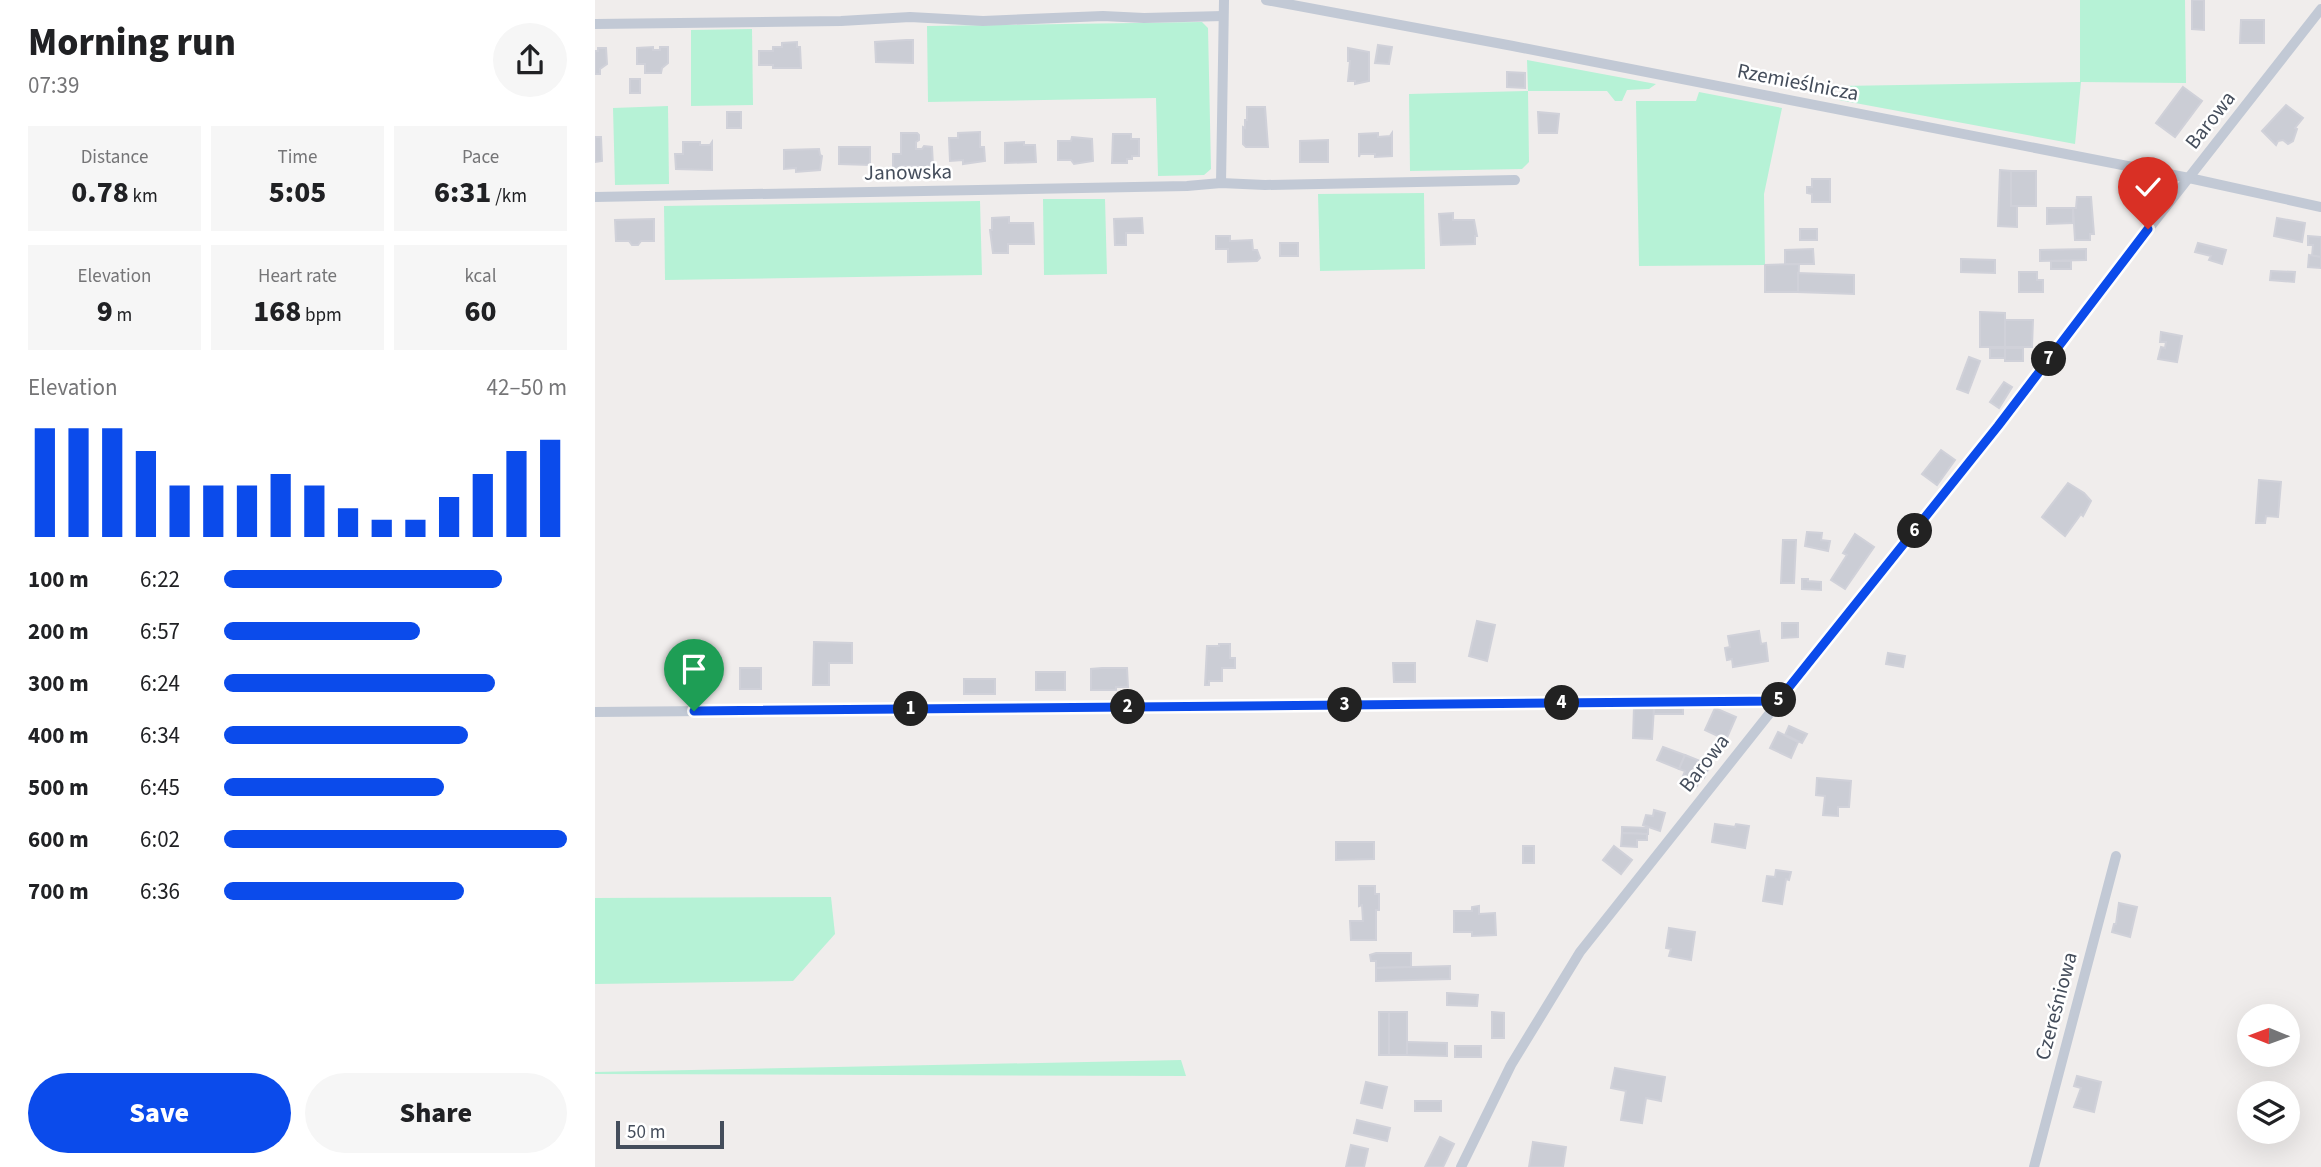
<!DOCTYPE html>
<html lang="en">
<head>
<meta charset="utf-8">
<style>
	:root { --surface:#fff; --page:#f6f6f6; --text:#202124; --muted:#757577; --accent:#0b4beb }
	body { margin:0; font-family:"Source Sans 3",sans-serif; background:var(--page); color:var(--text); height:100vh; display:flex; flex-direction:column; font-size:26px; white-space:nowrap }
	* { box-sizing:border-box; margin:0 }
	p { font-size:23px; color:var(--muted) }
	.icon { flex:none; width:38px; height:38px; fill:none; stroke:currentColor; stroke-width:2; stroke-linecap:round; stroke-linejoin:round }
	.map { position:relative; flex:1; overflow:hidden }
	.details { display:flex; flex-direction:column; background:var(--surface); width:595px }
	.details>* { flex:none }
	.needle { width:46px; rotate:271deg }
	.controls { position:absolute; left:1642px; top:1004px; display:grid; gap:14px }
	.controls a { display:grid; place-items:center; width:63px; height:63px; border-radius:50%; background:var(--surface); box-shadow:0 7px 28px #0002; font-size:35px }
	.scale { position:absolute; left:21px; bottom:18px; width:108px; box-sizing:border-box; padding-left:7px; border:4px solid #444d5b; border-top:0; font-size:19px; line-height:24px; white-space:nowrap; color:#444d5b; -webkit-text-stroke:5px #fff; paint-order:stroke }
	.pin { position:absolute; display:grid; place-items:center; width:60px; height:60px; color:#fff; margin:-72px -30px; border-radius:50% 50% 50% 0; rotate:-45deg; box-shadow:0 0 7px #0007 }
	.pin .icon { rotate:45deg }
	.km { position:absolute; width:35px; height:35px; margin:-18px; border-radius:50%; background:#222; color:#fff; font-size:19px; line-height:35px; text-align:center }
	.round { display:grid; place-items:center; flex:none; width:74px; height:74px; border-radius:37px; background:var(--page) }
	.headline { display:flex; align-items:center; justify-content:space-between; height:119px; padding:0 28px }
	h1 { font-size:38px; font-weight:800; line-height:52px }
	.figures { display:grid; grid-template-columns:repeat(3,1fr); gap:10px; height:119px; padding:7px 28px }
	.figures div { display:grid; align-content:center; border-radius:0px; background:var(--page); text-align:center }
	.figures b { font-size:30px; font-weight:800 }
	.figures small { font-size:19px; font-weight:400 }
	.figures p { font-size:19px }
	.chart { height:196px; padding:14px 28px }
	.chart p { display:flex; justify-content:space-between }
	.chart svg { width:100%; height:126px; margin-top:7px; stroke:var(--accent); stroke-width:6 }
	.button { display:flex; gap:14px; margin-top:auto; padding:14px 28px }
	.button a { flex:1; height:80px; border-radius:42px; background:var(--accent); color:#fff; font-size:28px; font-weight:800; line-height:80px; text-align:center }
	.button a+a { background:var(--page); color:var(--text) }
	ul { padding:0 28px; list-style:none; font-size:23px }
	li { display:grid; grid-template-columns:112px 84px 1fr; align-items:center; height:52px }
	li i { height:18px; border-radius:9px; background:var(--accent) }
	main { display:flex; flex:1; min-height:0 }
	.map>svg:first-child { display:block }
</style>
</head>
<body>
<main>
<section class="details">
<div class="headline"><div><h1>Morning run</h1><p>07:39</p></div><a class="round"><svg class="icon" aria-label="share" viewBox="0 0 24 24"><path d="M12 15V3M7 8l5-5 5 5M5 13v7h14v-7"/></svg></a></div>
<div class="figures">
<div><p>Distance</p><b>0.78<small> km</small></b></div>
<div><p>Time</p><b>5:05</b></div>
<div><p>Pace</p><b>6:31<small> /km</small></b></div>
</div>
<div class="figures">
<div><p>Elevation</p><b>9<small> m</small></b></div>
<div><p>Heart rate</p><b>168<small> bpm</small></b></div>
<div><p>kcal</p><b>60</b></div>
</div>
<div class="chart"><p><span>Elevation</span>42–50 m</p>
<svg viewBox="0 0 160 44" preserveAspectRatio="none"><path d="M5 44V6M15 44V6M25 44V6M35 44V14M45 44V26M55 44V26M65 44V26M75 44V22M85 44V26M95 44V34M105 44V38M115 44V38M125 44V30M135 44V22M145 44V14M155 44V10"/></svg>
</div>
<ul>
<li><b>100 m</b>6:22<i style="width:81%"></i></li>
<li><b>200 m</b>6:57<i style="width:57%"></i></li>
<li><b>300 m</b>6:24<i style="width:79%"></i></li>
<li><b>400 m</b>6:34<i style="width:71%"></i></li>
<li><b>500 m</b>6:45<i style="width:64%"></i></li>
<li><b>600 m</b>6:02<i style="width:100%"></i></li>
<li><b>700 m</b>6:36<i style="width:70%"></i></li>
</ul>
<div class="button"><a>Save</a><a>Share</a></div>
</section>
<div class="map">
<svg width="1726" height="1167" viewBox="0 0 1726 1167">
	<rect width="100%" height="100%" fill="#f0edec"/>
	<g fill="#b6f2d6">
		<polygon points="1485,0 1590,0 1591,83 1486,82 1480,144 1244,100 1246,86 1485,82"/>
		<polygon points="607,22 613,28 616,169 609,175 563,176 561,98 333,102 332,26"/>
		<polygon points="157,29 158,105 96,106 96,30"/>
		<polygon points="932,60 1061,84 1054,89 1032,90 1027,101 1020,101 1012,91 933,91 934,162 927,169 815,171 814,94 933,91"/>
		<polygon points="1104,92 1187,108 1169,194 1170,265 1044,266 1041,101 1101,101"/>
		<polygon points="73,106 74,184 20,185 18,108"/>
		<polygon points="829,193 830,269 725,271 723,194"/>
		<polygon points="448,199 510,199 512,274 449,275"/>
		<polygon points="385,201 387,275 70,280 69,206"/>
		<polygon points="236,897 240,934 198,981 0,984 0,898"/>
		<polygon points="586,1060 591,1076 0,1074 0,1072"/>
	</g>
	<g fill="#cbcdd5" stroke="#d0d1d9" stroke-width="2">
		<polygon points="1597,0 1609,0 1609,30 1597,29"/>
		<polygon points="1646,20 1669,20 1669,43 1645,43"/>
		<polygon points="311,40 318,40 318,63 281,62 280,42"/>
		<polygon points="202,42 202,47 205,47 206,68 178,68 178,65 164,65 164,51 178,51 178,47 187,47 187,43"/>
		<polygon points="783,45 797,47 794,64 780,63"/>
		<polygon points="58,47 58,50 65,50 65,47 73,47 73,63 67,68 66,73 50,73 50,64 42,64 42,48"/>
		<polygon points="3,48 11,48 12,64 5,69 5,74 0,74 0,51 3,51"/>
		<polygon points="753,48 774,52 774,81 760,84 760,81 753,81 755,61 753,61"/>
		<polygon points="912,72 930,73 930,88 912,87"/>
		<rect x="35" y="79" width="10" height="14"/>
		<polygon points="1588,87 1607,101 1580,137 1561,123"/>
		<polygon points="1691,105 1708,118 1700,128 1702,129 1698,141 1693,144 1688,140 1683,141 1681,145 1667,131"/>
		<polygon points="652,107 670,107 673,147 651,147 648,144 648,127 650,128 650,120 652,120"/>
		<rect x="132" y="112" width="14" height="16"/>
		<polygon points="943,112 964,114 962,133 944,133"/>
		<polygon points="385,132 385,147 389,147 390,161 368,164 368,160 355,161 354,138 363,138 363,133"/>
		<polygon points="306,133 322,133 324,135 324,140 321,142 321,149 327,149 329,146 337,147 338,166 333,166 331,169 325,169 323,166 307,166 307,169 298,169 298,154 306,154"/>
		<polygon points="783,133 783,137 795,136 797,133 797,156 780,157 780,154 765,154 764,157 764,134"/>
		<polygon points="518,134 536,134 536,139 544,139 544,156 537,156 537,159 532,159 532,163 517,163"/>
		<polygon points="0,137 6,137 7,161 0,162"/>
		<polygon points="477,137 497,139 498,161 479,164 476,160 463,160 463,141 476,141"/>
		<polygon points="733,140 733,162 705,162 705,141"/>
		<polygon points="88,142 105,142 105,145 115,145 117,142 117,170 81,169 80,154 88,154"/>
		<polygon points="429,142 429,145 440,145 441,162 410,163 410,143"/>
		<polygon points="244,147 275,147 275,165 244,164"/>
		<polygon points="224,149 225,155 227,156 225,170 201,172 201,168 189,169 189,150"/>
		<polygon points="1405,170 1416,171 1416,206 1422,206 1422,227 1403,226"/>
		<rect x="1416" y="171" width="25" height="35"/>
		<polygon points="1217,179 1235,179 1235,202 1217,202 1217,194 1212,193 1212,187 1217,187"/>
		<polygon points="1482,197 1496,197 1499,234 1495,234 1495,240 1480,240 1478,208 1481,208"/>
		<polygon points="1452,208 1478,208 1478,223 1452,224"/>
		<polygon points="858,213 858,220 879,220 882,236 880,236 880,244 846,245 844,214"/>
		<polygon points="414,217 414,223 438,223 439,244 413,244 413,253 398,253 395,230 397,230 397,218"/>
		<polygon points="547,218 548,233 531,233 531,245 520,245 519,219"/>
		<polygon points="1682,218 1710,223 1707,242 1679,236"/>
		<polygon points="59,219 59,241 46,241 43,245 37,245 34,241 21,241 20,220"/>
		<rect x="1205" y="229" width="17" height="11"/>
		<polygon points="621,236 635,236 635,241 657,240 658,250 662,250 665,258 662,261 633,262 633,249 621,249"/>
		<polygon points="1713,236 1726,237 1726,257 1717,256 1718,245 1713,245"/>
		<rect x="685" y="243" width="18" height="13"/>
		<polygon points="1603,243 1631,250 1627,264 1614,260 1616,256 1600,252"/>
		<polygon points="1218,249 1219,264 1190,264 1190,250"/>
		<polygon points="1491,249 1491,260 1445,261 1445,250"/>
		<polygon points="1714,255 1726,257 1726,268 1713,267"/>
		<polygon points="1366,259 1400,260 1400,273 1366,272"/>
		<rect x="1456" y="261" width="20" height="8"/>
		<polygon points="1204,264 1203,292 1170,292 1170,265"/>
		<polygon points="1676,271 1700,272 1699,282 1675,280"/>
		<polygon points="1424,272 1442,272 1442,280 1448,280 1448,292 1424,292"/>
		<polygon points="1203,273 1259,275 1259,294 1203,292"/>
		<polygon points="1385,312 1410,313 1410,347 1385,347"/>
		<polygon points="1410,320 1438,320 1437,347 1410,347"/>
		<polygon points="1566,332 1587,336 1582,362 1563,359 1566,347 1570,348 1571,342 1565,342"/>
		<rect x="1395" y="348" width="15" height="10"/>
		<rect x="1410" y="348" width="18" height="13"/>
		<polygon points="1374,357 1385,361 1373,393 1362,389"/>
		<polygon points="1409,382 1417,387 1404,408 1395,402"/>
		<polygon points="1346,450 1360,460 1342,485 1327,474"/>
		<polygon points="1664,480 1686,482 1683,517 1671,516 1670,523 1661,523"/>
		<polygon points="1473,483 1489,493 1496,501 1488,516 1486,514 1470,536 1447,517"/>
		<polygon points="1212,532 1227,533 1226,540 1235,541 1233,551 1210,546"/>
		<polygon points="1260,534 1279,547 1250,589 1236,580 1252,555 1248,553"/>
		<polygon points="1188,540 1201,540 1199,583 1186,583"/>
		<polygon points="1207,579 1213,579 1213,581 1226,582 1226,590 1207,589"/>
		<polygon points="882,621 900,625 892,661 874,656"/>
		<polygon points="1187,623 1203,623 1203,637 1187,638"/>
		<polygon points="1164,631 1166,644 1171,643 1173,661 1138,667 1137,659 1132,660 1130,648 1135,647 1133,636"/>
		<polygon points="219,642 257,643 257,663 234,663 234,685 218,685"/>
		<polygon points="624,644 635,644 635,658 640,658 640,668 627,668 627,681 614,681 614,685 610,685 612,646 624,646"/>
		<polygon points="1293,653 1310,656 1308,667 1291,664"/>
		<polygon points="798,663 820,663 820,682 799,682"/>
		<rect x="145" y="668" width="21" height="21"/>
		<polygon points="507,668 532,668 533,687 521,687 521,690 496,690 496,669"/>
		<rect x="441" y="672" width="29" height="18"/>
		<rect x="369" y="679" width="31" height="15"/>
		<polygon points="1039,707 1059,707 1057,739 1038,738"/>
		<rect x="1059" y="707" width="29" height="7"/>
		<polygon points="1120,708 1141,717 1131,740 1110,730"/>
		<polygon points="1194,726 1212,734 1207,743 1190,735"/>
		<polygon points="1183,732 1203,742 1196,758 1175,748"/>
		<polygon points="1068,747 1090,755 1084,769 1062,760"/>
		<polygon points="1090,755 1115,765 1109,778 1106,777 1102,786 1091,782 1092,778 1088,776 1090,771 1084,769"/>
		<polygon points="1222,778 1256,781 1254,807 1243,807 1243,816 1228,815 1230,796 1221,795"/>
		<polygon points="1059,810 1070,813 1065,831 1048,825 1051,815 1058,816"/>
		<polygon points="1120,824 1140,827 1141,824 1154,826 1150,848 1117,842"/>
		<polygon points="1027,827 1053,828 1053,834 1027,833"/>
		<polygon points="1027,833 1052,834 1052,840 1042,840 1042,847 1026,846"/>
		<polygon points="741,842 779,842 779,859 741,860"/>
		<rect x="928" y="846" width="11" height="17"/>
		<polygon points="1019,846 1037,860 1026,874 1008,860"/>
		<polygon points="1181,870 1196,872 1194,880 1191,879 1187,904 1168,901 1172,876 1180,877"/>
		<polygon points="764,886 780,886 780,894 784,894 784,910 781,910 781,940 756,940 755,921 768,921 767,905 764,906"/>
		<polygon points="1524,903 1542,907 1535,937 1517,932 1519,924 1521,924"/>
		<polygon points="884,906 884,914 900,913 901,935 877,936 877,932 859,932 859,911 877,911 877,907"/>
		<polygon points="1074,928 1100,932 1096,960 1074,956 1076,949 1071,948"/>
		<polygon points="781,953 816,953 816,967 781,968 781,961 776,961 775,955"/>
		<polygon points="855,966 855,979 781,981 781,968"/>
		<polygon points="852,993 883,995 882,1006 852,1005"/>
		<rect x="784" y="1012" width="10" height="43"/>
		<rect x="794" y="1012" width="18" height="43"/>
		<polygon points="897,1012 909,1013 909,1038 897,1038"/>
		<polygon points="812,1042 852,1043 852,1056 812,1055"/>
		<rect x="860" y="1046" width="26" height="11"/>
		<polygon points="1020,1068 1070,1077 1066,1101 1051,1098 1047,1123 1026,1120 1031,1091 1016,1088"/>
		<polygon points="1482,1076 1506,1082 1499,1112 1479,1107 1486,1088 1479,1086"/>
		<polygon points="771,1082 792,1087 787,1108 766,1103"/>
		<rect x="820" y="1101" width="26" height="10"/>
		<polygon points="762,1120 795,1128 792,1141 759,1133"/>
		<polygon points="845,1137 859,1144 848,1167 830,1167"/>
		<polygon points="938,1142 971,1147 968,1167 934,1167"/>
		<polygon points="756,1145 773,1149 769,1167 751,1167"/>
	</g>
	<g fill="none" stroke-linecap="round" stroke-linejoin="round">
		<g stroke="#c2c9d5" stroke-width="10">
			<polyline points="671,0 918,46 1594,178 1726,207"/>
			<polyline points="0,24 246,21 315,17 388,21 508,16 549,18 628,16"/>
			<polyline points="626,183 629,0"/>
			<polyline points="0,197 592,186 626,183 670,185 920,180"/>
			<polyline points="0,712 1183,701"/>
			<polyline points="866,1167 916,1065 985,952 1403,426 1512,282 1726,9"/>
			<polyline points="1439,1167 1521,856"/>
		</g>
	</g>
	<g fill="none" stroke-linecap="round" stroke-linejoin="round">
		<g stroke="#fff" stroke-width="14">
			<polyline id="route" points="99,711 1183,701 1403,426 1553,229"/>
		</g>
		<use href="#route" stroke="#0b4beb" stroke-width="9"/>
	</g>
	<g text-anchor="middle" dominant-baseline="central" stroke-width="5" stroke-linejoin="round" paint-order="stroke">
		<g font-size="21" fill="#444d5b" stroke="#fff">
			<text transform="translate(1203 82) rotate(11)">Rzemieślnicza</text>
			<text transform="translate(1615 120) rotate(-52)">Barowa</text>
			<text transform="translate(313 172) rotate(-1)">Janowska</text>
			<text transform="translate(1109 763) rotate(-52)">Barowa</text>
			<text transform="translate(1461 1006) rotate(-75)">Czereśniowa</text>
		</g>
	</g>
</svg>
<div class="controls">
<a><svg class="needle" viewBox="-14 -14 28 28"><path d="M0-13l5 13h-10z" fill="#e53935"/><path d="M0 13l5-13h-10z" fill="#757577"/></svg></a>
<a><svg class="icon" aria-label="layers" viewBox="0 0 24 24"><path d="M12 4l9 5-9 5-9-5zM3 14l9 5 9-5"/></svg></a>
</div>
<div class="scale">50 m</div>
<div class="pin" style="left:99px;top:711px;background:#1e9e55"><svg class="icon" aria-label="arrive" viewBox="0 0 24 24"><path d="M6 21V4h12l-3 4 3 4H6"/></svg></div>
<div class="pin" style="left:1553px;top:229px;background:#d93025"><svg class="icon" aria-label="check" viewBox="0 0 24 24"><path d="M5 12l5 5 9-10"/></svg></div>
<b class="km" style="left:316px;top:709px">1</b>
<b class="km" style="left:533px;top:707px">2</b>
<b class="km" style="left:750px;top:705px">3</b>
<b class="km" style="left:967px;top:703px">4</b>
<b class="km" style="left:1184px;top:700px">5</b>
<b class="km" style="left:1320px;top:531px">6</b>
<b class="km" style="left:1454px;top:359px">7</b>
</div>
</main>
</body>
</html>
